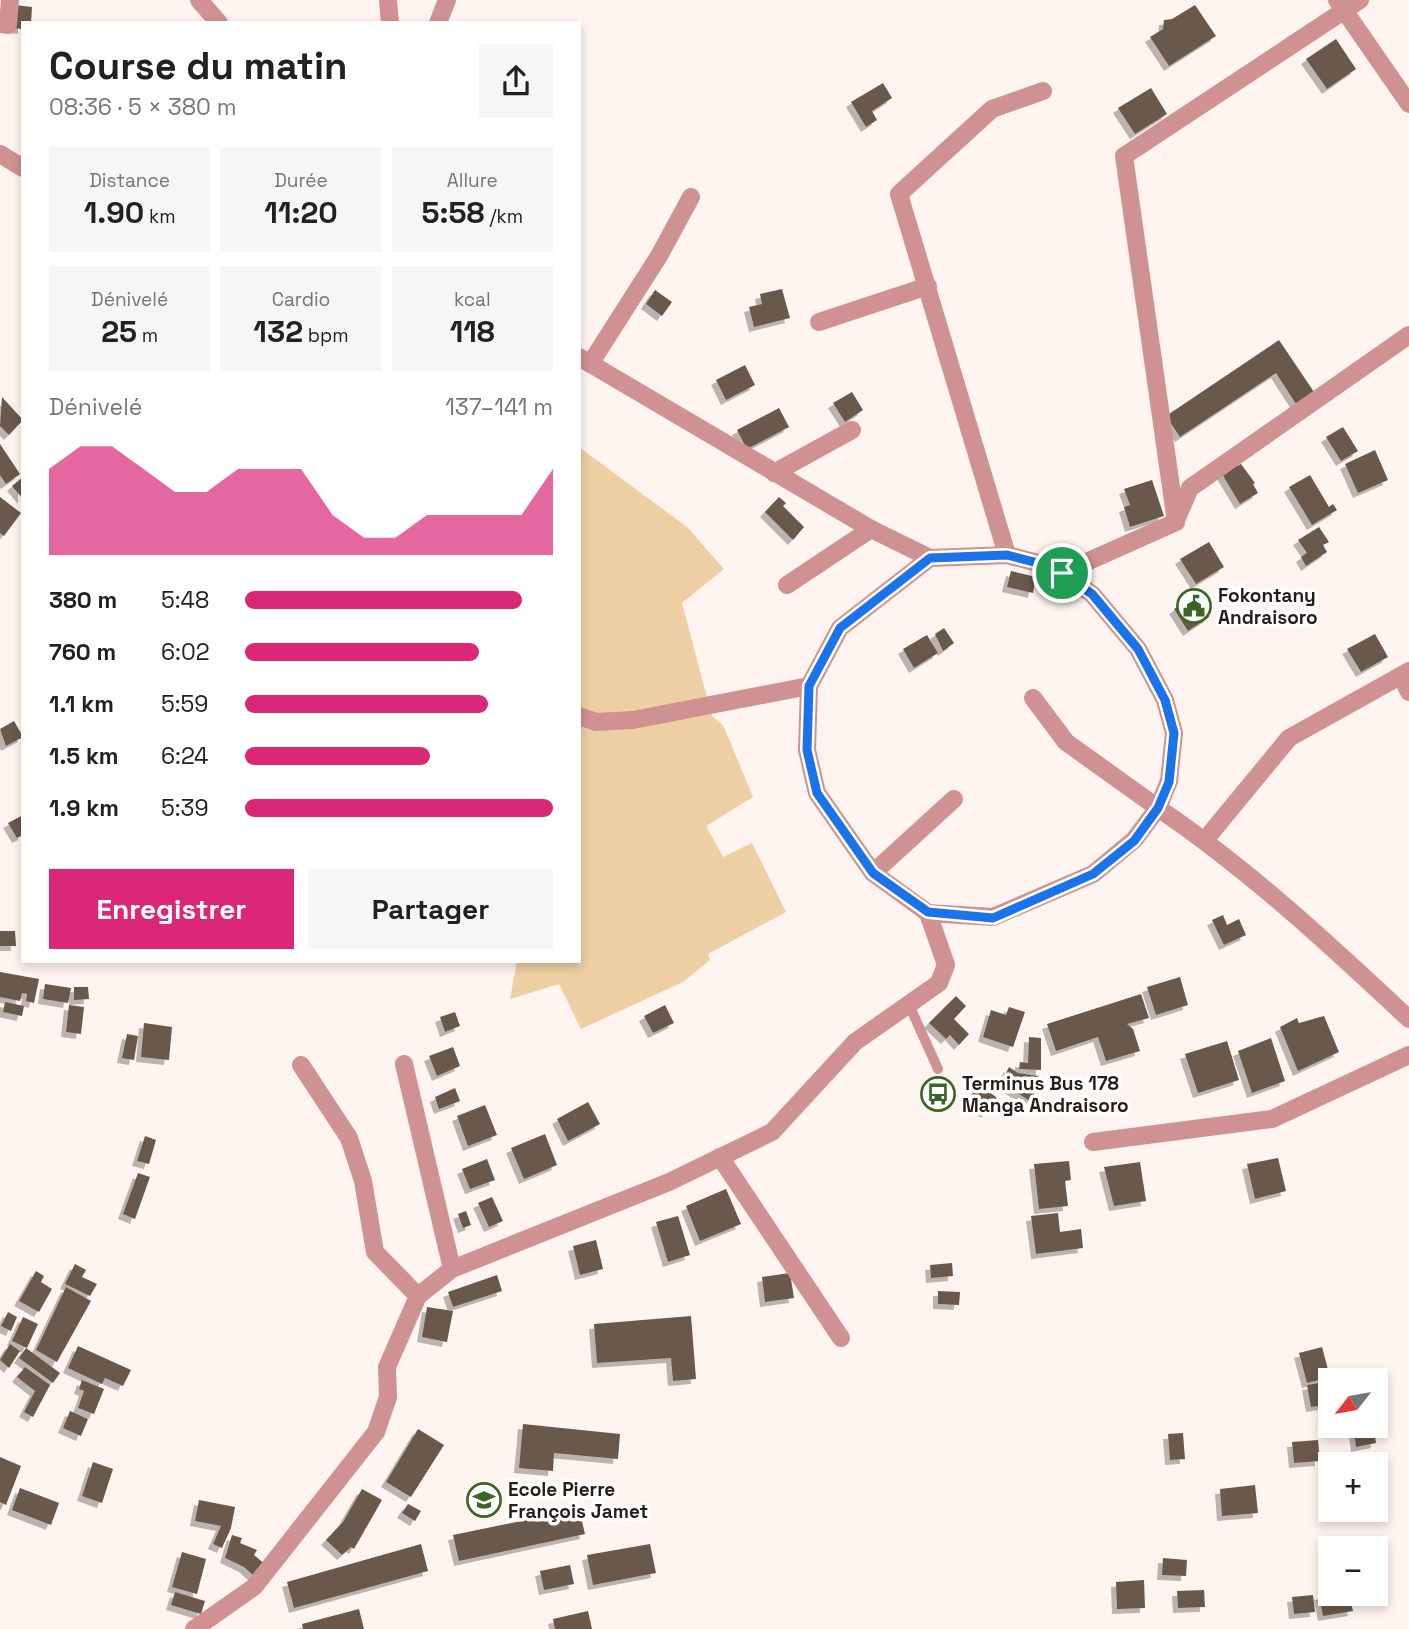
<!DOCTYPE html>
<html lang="fr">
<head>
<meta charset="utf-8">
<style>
	:root { --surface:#fff; --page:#f6f6f6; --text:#202124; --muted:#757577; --accent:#db2777 }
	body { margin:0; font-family:"Space Grotesk",sans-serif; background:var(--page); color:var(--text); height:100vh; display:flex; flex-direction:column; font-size:26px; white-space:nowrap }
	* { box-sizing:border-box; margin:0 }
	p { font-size:23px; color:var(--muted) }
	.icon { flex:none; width:38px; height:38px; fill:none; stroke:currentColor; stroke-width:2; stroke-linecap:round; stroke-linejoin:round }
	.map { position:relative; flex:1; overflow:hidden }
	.details { position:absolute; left:21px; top:21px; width:560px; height:942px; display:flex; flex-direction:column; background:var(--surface); border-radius:0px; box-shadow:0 4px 10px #0003 }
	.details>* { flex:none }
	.needle { width:46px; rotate:239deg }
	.fabs { position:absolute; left:1318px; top:1368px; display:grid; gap:14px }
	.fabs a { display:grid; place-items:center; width:70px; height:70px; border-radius:0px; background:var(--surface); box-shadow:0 4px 10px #0003; font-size:35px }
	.pin { position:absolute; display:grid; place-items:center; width:60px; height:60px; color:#fff; margin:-30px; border:4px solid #fff; border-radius:50%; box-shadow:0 2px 7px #0007 }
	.round { display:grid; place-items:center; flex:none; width:74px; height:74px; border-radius:0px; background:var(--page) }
	.overview { display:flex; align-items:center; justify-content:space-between; height:119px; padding:0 28px }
	h1 { font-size:38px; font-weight:700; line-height:52px }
	.figures { display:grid; grid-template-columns:repeat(3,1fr); gap:10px; height:119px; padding:7px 28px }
	.figures div { display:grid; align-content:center; border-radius:0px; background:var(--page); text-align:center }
	.figures b { font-size:30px; font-weight:700 }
	.figures small { font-size:19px; font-weight:400 }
	.figures p { font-size:19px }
	.chart { height:196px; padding:14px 28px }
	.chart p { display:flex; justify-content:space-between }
	.chart svg { width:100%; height:126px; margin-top:7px; fill:var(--accent); opacity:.7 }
	.action { display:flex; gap:14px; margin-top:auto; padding:14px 28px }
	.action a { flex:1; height:80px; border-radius:0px; background:var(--accent); color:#fff; font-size:28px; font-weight:700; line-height:80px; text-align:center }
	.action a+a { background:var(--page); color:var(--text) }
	ul { padding:0 28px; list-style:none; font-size:23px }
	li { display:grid; grid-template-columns:112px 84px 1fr; align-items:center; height:52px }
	li i { height:18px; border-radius:9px; background:var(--accent) }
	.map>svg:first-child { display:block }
</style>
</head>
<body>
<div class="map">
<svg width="1409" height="1629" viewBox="0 0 1409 1629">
	<defs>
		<filter id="shadow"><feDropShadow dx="-5" dy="5" stdDeviation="0" flood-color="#0004"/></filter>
	</defs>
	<rect width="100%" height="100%" fill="#fff4f0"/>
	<polygon fill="#edcfa3" points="579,447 687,527 724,569 682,603 712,716 723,725 753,797 706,826 723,857 752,843 786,912 708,954 710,960 683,982 581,1029 559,984 510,999 517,961 579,961"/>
	<g fill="#6a584b" filter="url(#shadow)">
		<polygon points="15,5 32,7 31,23 23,23 23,29 13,28"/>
		<polygon points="1195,5 1216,36 1169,66 1150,37 1163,29 1164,20 1172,19"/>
		<polygon points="1336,39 1356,69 1327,89 1306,59"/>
		<polygon points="883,83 892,98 872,111 877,120 866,127 851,102"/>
		<polygon points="1151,88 1167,114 1135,134 1118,108"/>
		<polygon points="782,289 790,318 754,327 749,307 762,304 760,294"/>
		<polygon points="655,290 672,302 662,316 646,304"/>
		<polygon points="1279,340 1314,392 1296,404 1276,373 1180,437 1166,416"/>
		<polygon points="745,365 755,385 726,400 716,380"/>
		<polygon points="852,392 863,410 845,422 833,403"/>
		<polygon points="2,397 23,420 9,435 0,426"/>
		<polygon points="779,408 789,427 747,449 737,430"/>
		<polygon points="1343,427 1358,451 1341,461 1326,437"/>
		<polygon points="0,444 20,474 6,484 0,475"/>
		<polygon points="1375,450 1388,480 1358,493 1345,464"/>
		<polygon points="1241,464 1255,483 1253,484 1258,493 1240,504 1222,474"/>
		<polygon points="1310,475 1329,507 1333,504 1337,510 1312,525 1289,487"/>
		<polygon points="23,477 23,499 12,486"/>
		<polygon points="1152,480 1164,516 1130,527 1124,507 1130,505 1124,489"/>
		<polygon points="0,497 21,513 4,536 0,533"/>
		<polygon points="779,497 786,503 783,506 804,527 793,540 765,512"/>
		<polygon points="1319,527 1329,542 1323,545 1327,552 1306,566 1301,557 1307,553 1298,540"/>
		<polygon points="1209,542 1224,567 1196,584 1180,559"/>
		<polygon points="1011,571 1036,577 1033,593 1007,587"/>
		<polygon points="1196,595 1209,617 1188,631 1174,609"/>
		<polygon points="944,628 954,643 943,651 935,634"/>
		<polygon points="1375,634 1388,657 1361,672 1347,649"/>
		<polygon points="927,635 938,653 914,668 903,649"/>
		<polygon points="14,721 23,737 6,746 0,729"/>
		<polygon points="23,815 23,835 17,838 8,823"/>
		<polygon points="1223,915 1227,925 1239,919 1246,935 1224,945 1212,920"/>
		<polygon points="0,931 15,931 16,946 0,946"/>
		<polygon points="0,972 39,979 34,1003 26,1001 27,994 22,993 20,1001 0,997"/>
		<polygon points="1180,977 1188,1005 1156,1015 1147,987"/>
		<polygon points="45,984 71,988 68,1003 43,999"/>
		<polygon points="74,987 88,987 89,999 74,1000"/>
		<polygon points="1141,994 1149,1018 1127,1024 1133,1029 1140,1051 1106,1061 1098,1037 1056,1051 1047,1024"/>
		<polygon points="956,996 966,1006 954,1019 969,1034 959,1045 950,1035 946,1039 929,1023"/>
		<polygon points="5,1002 24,1006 22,1016 3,1012"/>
		<polygon points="69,1005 84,1007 81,1034 66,1032"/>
		<polygon points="665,1005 674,1023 653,1033 644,1016"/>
		<polygon points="1009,1007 1025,1012 1013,1047 983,1037 991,1010 1006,1015"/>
		<polygon points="455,1012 460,1026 445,1032 440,1017"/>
		<polygon points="1324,1016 1339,1052 1298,1071 1280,1027 1297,1018 1299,1023"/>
		<polygon points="144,1023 172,1027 169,1060 141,1057"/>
		<polygon points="127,1034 138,1036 134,1060 122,1058"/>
		<polygon points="1029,1037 1041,1038 1041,1070 1019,1069 1020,1062 1028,1063"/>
		<polygon points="1271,1038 1285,1081 1252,1093 1238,1051"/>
		<polygon points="1227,1041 1239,1080 1198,1093 1185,1054"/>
		<polygon points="453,1047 460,1066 437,1076 429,1056"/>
		<polygon points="1009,1067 1018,1073 1039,1076 1037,1089 1030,1101 1001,1083"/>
		<polygon points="980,1084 997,1098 986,1113 969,1099"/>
		<polygon points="455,1088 460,1101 439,1109 435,1097"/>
		<polygon points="588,1102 600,1124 568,1141 557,1119"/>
		<polygon points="485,1105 497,1135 468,1146 457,1116"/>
		<polygon points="545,1134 557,1165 524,1179 511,1148"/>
		<polygon points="145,1136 156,1140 149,1164 137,1161"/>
		<polygon points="1278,1158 1286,1191 1255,1199 1247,1164"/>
		<polygon points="487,1159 495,1180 470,1189 462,1169"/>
		<polygon points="1069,1161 1071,1180 1065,1181 1068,1206 1039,1209 1034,1164"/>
		<polygon points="1140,1162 1146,1201 1114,1206 1104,1167"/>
		<polygon points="138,1173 150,1177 135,1219 123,1214"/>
		<polygon points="726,1189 741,1224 700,1241 686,1206"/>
		<polygon points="492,1197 503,1221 489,1227 478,1203"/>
		<polygon points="466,1211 471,1225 463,1228 458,1214"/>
		<polygon points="1058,1213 1060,1232 1081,1229 1083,1248 1036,1254 1031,1216"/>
		<polygon points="678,1216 690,1255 668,1262 656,1222"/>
		<polygon points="596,1240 603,1269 580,1275 573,1246"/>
		<polygon points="952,1263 953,1276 931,1278 930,1265"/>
		<polygon points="75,1264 86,1270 82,1277 97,1284 90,1296 65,1284"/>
		<polygon points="36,1271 44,1276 41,1282 52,1289 39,1312 19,1301"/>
		<polygon points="790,1273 794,1298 765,1302 762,1277"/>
		<polygon points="497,1275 502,1291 453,1307 448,1292"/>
		<polygon points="66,1287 91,1301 57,1362 36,1350"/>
		<polygon points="938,1291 960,1292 959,1305 938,1304"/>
		<polygon points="427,1307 453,1311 447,1342 422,1337"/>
		<polygon points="8,1312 17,1317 11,1331 1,1326"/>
		<polygon points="691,1316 696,1379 673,1381 671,1358 597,1363 594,1324"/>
		<polygon points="23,1317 38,1324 27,1348 12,1341"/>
		<polygon points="10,1344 20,1351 9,1368 0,1360"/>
		<polygon points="78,1346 131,1370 123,1386 105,1378 102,1384 68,1368"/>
		<polygon points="1322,1347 1330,1377 1307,1383 1299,1353"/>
		<polygon points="26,1348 60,1373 53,1383 19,1358"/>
		<polygon points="25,1367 50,1385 33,1417 24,1412 35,1391 17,1377"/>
		<polygon points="82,1380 104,1389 94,1414 78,1408 84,1391 79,1389"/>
		<polygon points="1326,1382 1327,1389 1330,1389 1330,1404 1311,1407 1307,1385"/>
		<polygon points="70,1411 88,1419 81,1436 63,1428"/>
		<polygon points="523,1424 620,1434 618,1459 554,1453 553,1471 519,1468"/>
		<polygon points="418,1429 444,1445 411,1497 386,1482"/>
		<polygon points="1374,1429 1376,1443 1356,1447 1354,1432"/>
		<polygon points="1183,1433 1185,1459 1170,1460 1168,1434"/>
		<polygon points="1318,1440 1320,1461 1294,1463 1292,1442"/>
		<polygon points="0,1457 21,1466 6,1505 0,1502"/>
		<polygon points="93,1462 113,1469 102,1503 82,1496"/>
		<polygon points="1255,1485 1258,1513 1222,1516 1220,1489"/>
		<polygon points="20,1488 59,1503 51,1525 12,1510"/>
		<polygon points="362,1489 382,1500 354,1549 351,1547 342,1555 326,1540 343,1522"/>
		<polygon points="199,1500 235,1507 231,1528 222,1548 213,1544 221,1526 195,1521"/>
		<polygon points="408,1504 421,1511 415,1521 402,1513"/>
		<polygon points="579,1509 585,1534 459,1561 453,1535"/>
		<polygon points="232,1535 242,1538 240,1543 257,1550 254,1555 266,1565 255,1577 244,1567 225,1558"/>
		<polygon points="421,1544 428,1571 294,1608 287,1582"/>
		<polygon points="650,1544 656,1573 593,1585 587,1555"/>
		<polygon points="182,1552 206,1559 197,1594 172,1587"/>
		<polygon points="1163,1558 1187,1560 1186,1576 1162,1575"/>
		<polygon points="570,1565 574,1584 544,1590 540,1571"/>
		<polygon points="1144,1580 1145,1608 1117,1609 1116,1582"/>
		<polygon points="1204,1590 1205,1607 1178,1608 1177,1591"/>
		<polygon points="175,1592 205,1601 201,1614 171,1605"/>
		<polygon points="1330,1593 1349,1594 1353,1611 1323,1616 1319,1595"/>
		<polygon points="1313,1595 1315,1612 1294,1614 1292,1597"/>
		<polygon points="359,1609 364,1629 303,1629 302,1624"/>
		<polygon points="588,1611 592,1629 555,1629 553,1619"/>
	</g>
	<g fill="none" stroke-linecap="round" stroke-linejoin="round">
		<polyline stroke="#d09192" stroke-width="10" points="910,1007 938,1069"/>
		<g stroke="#d09192" stroke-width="18">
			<polyline points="388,0 390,23"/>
			<polyline points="1337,0 1409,104"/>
			<polyline points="438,23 447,0"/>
			<polyline points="0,24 8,25 10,0"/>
			<polyline points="0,154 23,168"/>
			<polyline points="819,322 928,286"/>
			<polyline points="590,364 659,256 691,197"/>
			<polyline points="774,473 852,430"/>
			<polyline points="1177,518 1190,488 1409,335"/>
			<polyline points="1007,555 899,194 992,109 1043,91"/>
			<polyline points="930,558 840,628 809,686 807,750 817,793 873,873 928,913 993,917 1093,874 1134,840 1158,808 1066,742 1033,698"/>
			<polyline points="1062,573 1176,522 1124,156 1360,0"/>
			<polyline points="787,585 871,529"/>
			<polyline points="1401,676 1409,692"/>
			<polyline points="579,716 596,722 633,720 809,686"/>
			<polyline points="1205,840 1289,738 1409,671"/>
			<polyline points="873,873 954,799"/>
			<polyline points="404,1064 452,1269"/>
			<polyline points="301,1065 349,1138 363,1181 375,1252 418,1296"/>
			<polyline points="1093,1142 1272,1119 1409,1055"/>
			<polyline points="720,1157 841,1338"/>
			<polyline points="194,1629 254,1587 376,1432 388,1397 387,1367 418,1296 452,1269 669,1182 772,1132 855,1042 939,983 946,965 928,913"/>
		</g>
		<g stroke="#d09192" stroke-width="18">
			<polyline points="199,0 219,23"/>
			<path d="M579,357L871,529L930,558L1007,555L1038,563L1062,573L1092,594L1138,649L1165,700L1174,733L1169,781L1158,808C1248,869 1329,944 1409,1019"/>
		</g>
	</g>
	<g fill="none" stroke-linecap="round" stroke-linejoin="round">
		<g stroke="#fff" stroke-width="14">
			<polygon id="route" points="1007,555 1038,563 1062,573 1092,594 1138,649 1165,700 1174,733 1169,782 1158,808 1134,841 1093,874 993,918 928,912 873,873 817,793 807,750 809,686 840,628 930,558"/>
		</g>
		<use href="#route" stroke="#1a73e8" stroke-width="9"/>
	</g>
	<defs>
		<g id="civic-ring" transform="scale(1.75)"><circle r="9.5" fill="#fff" stroke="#396624" stroke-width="1.5"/><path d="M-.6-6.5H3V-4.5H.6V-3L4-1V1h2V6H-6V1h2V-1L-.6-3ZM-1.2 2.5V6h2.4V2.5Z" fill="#396624"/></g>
		<g id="bus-ring" transform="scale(1.75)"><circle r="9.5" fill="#fff" stroke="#396624" stroke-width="1.5"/><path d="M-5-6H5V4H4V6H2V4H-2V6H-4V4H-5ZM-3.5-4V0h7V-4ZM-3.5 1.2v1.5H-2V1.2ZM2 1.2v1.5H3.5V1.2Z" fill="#396624"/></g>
		<g id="school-ring" transform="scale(1.75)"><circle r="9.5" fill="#fff" stroke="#396624" stroke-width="1.5"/><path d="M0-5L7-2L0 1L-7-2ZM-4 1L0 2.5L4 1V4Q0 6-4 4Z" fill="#396624"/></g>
	</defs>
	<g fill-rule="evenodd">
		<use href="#civic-ring" x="1194" y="606"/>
		<use href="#bus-ring" x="938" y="1094"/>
		<use href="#school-ring" x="484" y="1500"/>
	</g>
	<g text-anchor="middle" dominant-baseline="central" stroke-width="7" stroke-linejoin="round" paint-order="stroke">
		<g font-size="19" font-weight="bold" fill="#261d1a" stroke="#fff" text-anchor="start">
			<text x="1218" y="595">Fokontany<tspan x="1218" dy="22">Andraisoro</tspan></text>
			<text x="962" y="1083">Terminus Bus 178<tspan x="962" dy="22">Manga Andraisoro</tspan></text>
			<text x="508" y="1489">Ecole Pierre<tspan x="508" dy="22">François Jamet</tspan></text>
		</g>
	</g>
</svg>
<div class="fabs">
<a><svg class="needle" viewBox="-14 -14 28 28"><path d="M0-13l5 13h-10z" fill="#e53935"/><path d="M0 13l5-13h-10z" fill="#757577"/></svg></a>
<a>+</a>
<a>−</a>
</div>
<div class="pin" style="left:1062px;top:573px;background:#1e9e55"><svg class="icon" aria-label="arrive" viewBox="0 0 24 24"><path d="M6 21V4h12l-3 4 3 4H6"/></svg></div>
<section class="details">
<div class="overview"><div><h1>Course du matin</h1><p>08:36 · 5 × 380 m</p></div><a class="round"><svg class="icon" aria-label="share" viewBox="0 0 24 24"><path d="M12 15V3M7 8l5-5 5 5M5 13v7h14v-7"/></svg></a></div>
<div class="figures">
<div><p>Distance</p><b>1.90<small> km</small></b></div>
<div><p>Durée</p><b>11:20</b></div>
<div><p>Allure</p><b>5:58<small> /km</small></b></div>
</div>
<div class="figures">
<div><p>Dénivelé</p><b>25<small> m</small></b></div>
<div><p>Cardio</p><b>132<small> bpm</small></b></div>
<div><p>kcal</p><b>118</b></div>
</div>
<div class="chart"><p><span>Dénivelé</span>137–141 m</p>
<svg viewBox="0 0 160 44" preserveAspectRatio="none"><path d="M0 44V14L10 6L20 6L30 14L40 22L50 22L60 14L70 14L80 14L90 30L100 38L110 38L120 30L130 30L140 30L150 30L160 14V44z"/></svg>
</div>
<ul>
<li><b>380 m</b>5:48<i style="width:90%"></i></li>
<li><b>760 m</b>6:02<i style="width:76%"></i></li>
<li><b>1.1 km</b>5:59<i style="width:79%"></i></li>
<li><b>1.5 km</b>6:24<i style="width:60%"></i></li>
<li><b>1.9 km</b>5:39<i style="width:100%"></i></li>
</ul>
<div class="action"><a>Enregistrer</a><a>Partager</a></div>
</section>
</div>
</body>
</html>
